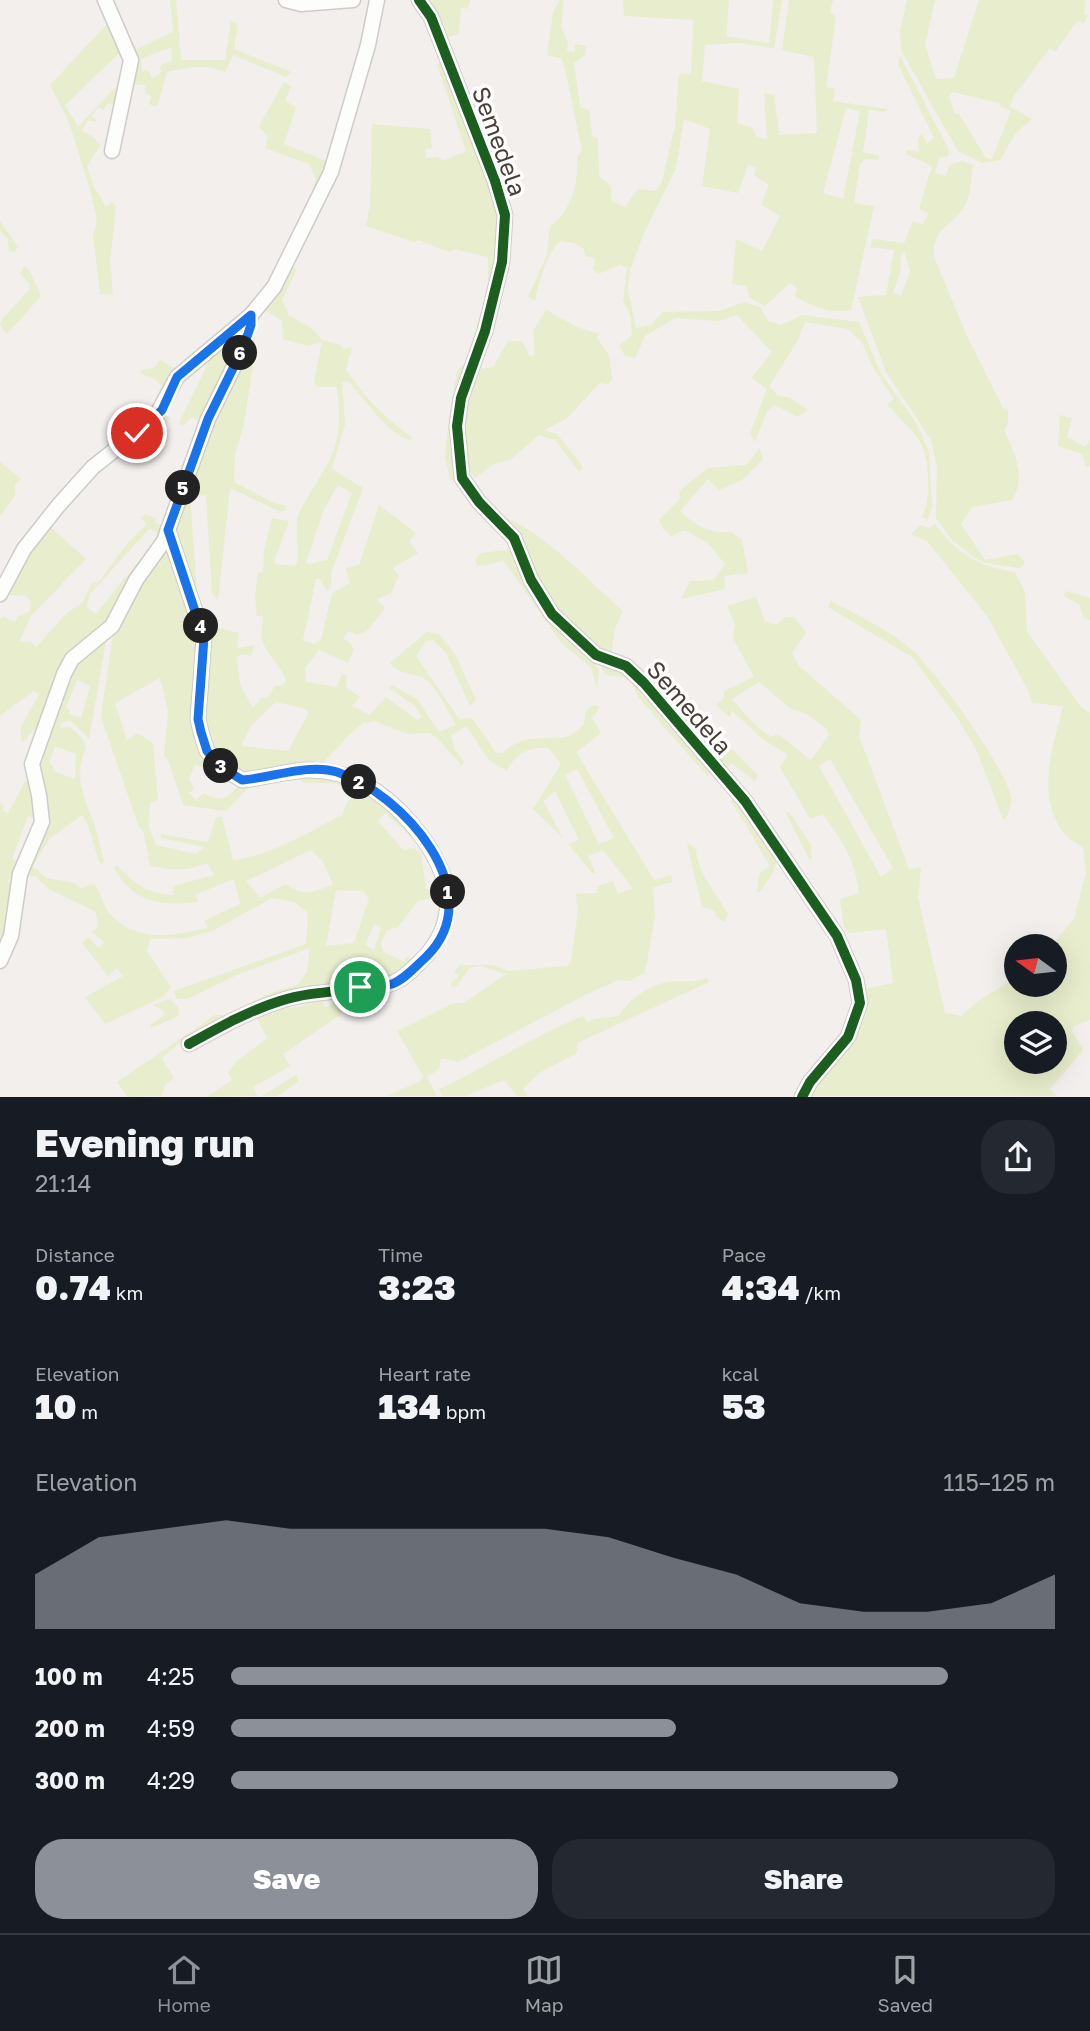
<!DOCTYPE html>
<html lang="en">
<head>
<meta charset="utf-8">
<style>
	:root { --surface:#171b24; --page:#242831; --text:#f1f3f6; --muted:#9ea1a6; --line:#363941; --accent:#8c9099 }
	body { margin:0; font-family:"Golos Text",sans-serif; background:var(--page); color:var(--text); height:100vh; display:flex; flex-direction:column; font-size:26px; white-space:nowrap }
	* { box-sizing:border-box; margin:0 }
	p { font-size:23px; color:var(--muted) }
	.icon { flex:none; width:38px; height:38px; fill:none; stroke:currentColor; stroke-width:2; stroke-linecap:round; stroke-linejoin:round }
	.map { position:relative; height:1097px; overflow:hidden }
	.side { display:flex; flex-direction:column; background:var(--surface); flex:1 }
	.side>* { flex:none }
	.needle { width:46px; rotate:285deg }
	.tools { position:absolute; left:1004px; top:934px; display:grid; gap:14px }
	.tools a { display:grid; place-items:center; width:63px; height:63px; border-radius:50%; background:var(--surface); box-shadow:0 7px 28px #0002; font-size:35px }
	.pin { position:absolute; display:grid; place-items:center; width:60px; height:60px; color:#fff; margin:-30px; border:4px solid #fff; border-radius:50%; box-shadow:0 2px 7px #0007 }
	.km { position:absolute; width:35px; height:35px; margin:-18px; border-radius:50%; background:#222; color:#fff; font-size:19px; line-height:35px; text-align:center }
	.round { display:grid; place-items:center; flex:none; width:74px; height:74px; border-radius:28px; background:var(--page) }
	.head { display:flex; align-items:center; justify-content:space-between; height:119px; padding:0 35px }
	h1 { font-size:38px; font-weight:800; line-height:52px }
	.metrics { display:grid; grid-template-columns:repeat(3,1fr); gap:10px; height:119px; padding:7px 35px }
	.metrics div { display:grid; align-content:center }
	.metrics b { font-size:35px; font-weight:800 }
	.metrics small { font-size:19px; font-weight:400 }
	.metrics p { font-size:19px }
	.chart { height:196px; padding:14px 35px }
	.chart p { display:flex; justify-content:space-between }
	.chart svg { width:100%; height:126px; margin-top:7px; fill:var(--accent); opacity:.7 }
	.action { display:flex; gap:14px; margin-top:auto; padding:14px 35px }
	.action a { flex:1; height:80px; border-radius:28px; background:var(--accent); color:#fff; font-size:28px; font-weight:800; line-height:80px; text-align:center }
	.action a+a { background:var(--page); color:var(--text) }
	ul { padding:0 35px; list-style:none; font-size:23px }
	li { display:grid; grid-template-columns:112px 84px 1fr; align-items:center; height:52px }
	li i { height:18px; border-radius:9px; background:var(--accent) }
	.menu { display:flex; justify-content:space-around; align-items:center; height:98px; border-top:2px solid var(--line); background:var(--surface); font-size:19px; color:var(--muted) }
	.menu a { display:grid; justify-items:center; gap:4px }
	.menu .selected { color:var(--accent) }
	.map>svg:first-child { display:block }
</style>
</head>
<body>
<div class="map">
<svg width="1090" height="1097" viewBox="0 0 1090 1097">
	<rect width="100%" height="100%" fill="#f2efed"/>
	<g fill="#e8edcd" fill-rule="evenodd">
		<path d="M170,0H176L181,60H225L231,21L238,24L234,49L291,72L286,77L233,55L225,72C206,63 187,68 167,72L157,107L149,104L151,96L145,93L146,85L130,84V52L173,32ZM171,47L172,60L159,66L162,72L152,78L148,70L142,71L141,59Z"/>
		<polygon points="423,0 470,0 468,9 461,7 459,34 443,39"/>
		<path d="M560,0H564L561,27L568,42L567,51L574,52L575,44L586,46L585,55L574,63L580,107L589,110L592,135L598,138L599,176L611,186L612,201L625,207L638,189L655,191L661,185L675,126L679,74H691L693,20L624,16L623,0H729L726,36L769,43L773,0H782L774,48L739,43L705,45L702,81L739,89L737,123L753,128L756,137L767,139L764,93L774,95L779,135L817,133L814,57L782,50L789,0H833L830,12L836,17L826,87L835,89L833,101L887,109L886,112L869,110L863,152L879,156V160L866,159L860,164L854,203L874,206L851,310C834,315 808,305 795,296L797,288L790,283L765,306L749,297L747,286L732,284L736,239L762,251L780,216L761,205L769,185L754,175L756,167L748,165L738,193L702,186L710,129L684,119L676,168L644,233L630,270L628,290L636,328L651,325L663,312L720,311L744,302L761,308L768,321L781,325L802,315L859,322L881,374L915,421L929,452L932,505L928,520L922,517C931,503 930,458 920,442C912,429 898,417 887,404L894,399L872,366L862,342L848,329L805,322L798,340L769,386L778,396L789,397L808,410L798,417L775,405L767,411L755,442L750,434L767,389L751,378L772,352L737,315L719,321L675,318L645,336L635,358L625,356L619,346L632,335L630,315L623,301L627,268L620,265L598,274L593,270L595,258L585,256L584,249L574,243L560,241C546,254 539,282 535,301L528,297L547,255L550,226C572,210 579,183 577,156L582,151L564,64L561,58L547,55L553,12ZM846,108L860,111L843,199L823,193Z"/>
		<path d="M907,0H935L925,44L936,79L954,78L979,0H1086L1084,14L1088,16L1084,23L1077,21L1055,52L1050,48L1014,96L1010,107L1032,119L1015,134L1000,160L982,163L958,151L901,50L900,32ZM952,92L1000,103L999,106L1011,111L992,159L986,158L959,114H955L949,97Z"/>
		<polygon points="109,22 123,49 65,105 78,127 127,75 117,105 108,103 103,110 99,107 91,116 96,120 95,122 87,120 82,131 91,135 100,145 87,166 93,185 106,207 112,202 116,208 110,261 113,294 100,294 93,235 97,221 91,193 69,122 50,85"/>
		<path d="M900,56L949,150L948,156L939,158L935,173L946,176L949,165L963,161L973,165C971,177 971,194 965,205C955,225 931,227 934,257L967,336L1003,408L1008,409V424L1004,430C1014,452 1027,477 1012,500L972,507L961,524L985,560L1018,554L1025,563L1020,568L986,563L975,558L952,540L936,518L937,467L931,440L886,372L858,297L886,295L894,250L870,247L873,239L904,243L913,221L923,224L929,213L919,209L932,166L906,154V150L919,152L918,139L922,133L927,144L934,138L898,64ZM905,252L910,272L901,296L893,292L900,273L901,253Z"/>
		<polygon points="444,60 493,182 502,238 453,435 456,483 450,479 445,457 449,419 457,371 465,363 482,310 488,283 488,257 454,249 449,252 419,240 414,242 366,226 370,204 372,124 430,129 432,148 425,149 426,158 437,157 443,161 466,151 437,65"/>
		<polygon points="284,82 291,86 285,101 296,107 284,144 331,163 318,198 313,187 316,179 309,164 265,148 268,137 259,126"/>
		<polygon points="0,221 18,247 14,252 10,251 7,238 0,231"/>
		<polygon points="24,266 30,272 41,296 7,334 0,325 3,318 29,290 30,284 20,274"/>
		<path d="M288,266L297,269L282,300L289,315L314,330L322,340L340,345L343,349L352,347L346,370C366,398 384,418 412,437L411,441C383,430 368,402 348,381L342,382L345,424L332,469L363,488L331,573V586L327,591L320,579H316L303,640L313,644L321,640L332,593L350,583L346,568L359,565L379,505L416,533L409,541L418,553L393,568L399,576C389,590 400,591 377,599L385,608L367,631L357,635L348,631L343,639L350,643L354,650L348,663L319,650L305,668L306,682L337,687L342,673L347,676L346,688L360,697L352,706L369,715L386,697L417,720L422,717L415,706L389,688L392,685L417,699L439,732L456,725C447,711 440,693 429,682C417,671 400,677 390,663L427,632L439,634L456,656L476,700L470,706L446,653L433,640L426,641L416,656L459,719L472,718L496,753H502C509,748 515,742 526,740C548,735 569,745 584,724L586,710L594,705L600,707L592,718L601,733L576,752L654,880L671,875L672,882L653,887L655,916L645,973L629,981L618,980L585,995L458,1062L441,1058L439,1069L427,1077L437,1096H386L421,1081L423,1076L397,1031L453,1003H464L506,974L481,966L469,968L458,985L452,987L451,983L459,976L454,972L460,965H492L509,971L567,966L571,961L578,911L576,894L597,893L598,886L613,881L618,894L633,888L603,850L588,856L596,874H593L568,844L579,840L555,791L543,801L563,838L533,809L561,764L548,748C530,746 514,754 507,771L489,760L466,726L451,735L455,750L464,762L462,766L437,738L429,733L407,734L375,721L363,723L350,734L323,763L243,776L211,753L201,711L203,616H208L216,627L239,633L237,648L255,645L251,656L242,654L237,658L240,684L253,708L261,698H267L275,686L283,685L286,681C281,665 267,656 262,640C260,633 263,625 263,616H257L255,597L258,573L263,572L264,551L272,518L289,521L275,558V564L296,566C301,548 293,531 299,513C328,459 345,453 337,387H317L314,382L322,341L309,346L283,339L282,321L265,309ZM338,485L352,493L327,560L309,564L306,562L324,509ZM276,702L307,709L308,714L288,751L241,746L250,727ZM577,769L614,838L599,844L565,775Z"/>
		<path d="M546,310L577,327L599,334L597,338L609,355L612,379L608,384L600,383L566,419L544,430L557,434L583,467L579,472L555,440L539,435L510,460L494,464L475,478C451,450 463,411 473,379L476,380L481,369L493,367L508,341H522L530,356L535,355L533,331Z"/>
		<polygon points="231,333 243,341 206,423 191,417 183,426 179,423 210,359 204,355"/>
		<polygon points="160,360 174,368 163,388 155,379 141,374 141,370 155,367"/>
		<polygon points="240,360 253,366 244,423 235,455 234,482 272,502 286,506 286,510 281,512 230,488 218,600 212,593 206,495 190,498 197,589 190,587 174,537 176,528 207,436"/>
		<polygon points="163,414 171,418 126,463 116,452"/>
		<polygon points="1060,415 1072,418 1067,437 1086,447 1090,439 1090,466 1086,467 1082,454 1058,446"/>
		<path d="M760,448L763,459L742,480L719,490L708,479L680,511C695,526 710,534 731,532L742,540L748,573L724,576L725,589L681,599L690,581L714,580L725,564L708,543L684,530L672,536L663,529L659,520L680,499L679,491L708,468L746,465Z"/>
		<polygon points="0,462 21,479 15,485 15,495 0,516"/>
		<polygon points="145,514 156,518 155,523 168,527 163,534 149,529 89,595 87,608 96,614 142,557 147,561 109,626 70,657 42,735 34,729 24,742 21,741 21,727 39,694 33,691 0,716 0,621 2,617 16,622 17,617 30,611 31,602 26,596 10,595 22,558 47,524 86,559 31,616 19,642 31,642 36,647 67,613 83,602 92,582 98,583 129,541 147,524 141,518"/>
		<path d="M500,515C548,535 584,577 623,611L615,628L612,651L620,658C560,644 528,563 500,515Z"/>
		<path d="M935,524C957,553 978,567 1015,572L1025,592L1027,632L1080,706L1090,713V1020L1074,1026L1072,1031L1083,1050L1050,1089L1056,1096H807L843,1052L864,989L893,983L886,929L849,933L844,928L840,899L859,893C856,861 841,839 823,814L810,819L780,767L788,755L765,741L731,710V716H728L716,705L724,698V691L754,677L733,638L735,624L727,606L756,597L765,621L776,625L786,617H794L806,633L792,653L799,666L861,720L859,736L909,869L921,867L918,898L945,1013L961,1016L982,998L1016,978L1017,985H1055V947H1050L1074,919L1086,872L1083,848C1077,843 1066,837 1062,831C1036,792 1053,747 1063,706L1032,703L1028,690L987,616L927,541L911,534L921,525L929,528ZM759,682L790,708L806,714L827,729L828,736L811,760L778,734L770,737L752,722L732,699ZM830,759L893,868L881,877L819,766ZM1017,1024H1055V1062H1017Z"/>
		<path d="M162,547L170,549L196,620L204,753L254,782L226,811L183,805L168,760L164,756L168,712L160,678L115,703L127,740L138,733L153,743L158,800L150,803L149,828L156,845L196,854L205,847L161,838V834L208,842L216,817H222L233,860C270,856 309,832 342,815L347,802L355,795C340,777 321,785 301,782V775L319,772L382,797L418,843L385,813L378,821L403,850L414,848L421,853L426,889H433L442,882L444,886L433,898L418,901L398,927L387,930L381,943L382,951L404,962L406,957L414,960L434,928L441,897L446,892C444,906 443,921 439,934C433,954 394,982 374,984C358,986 341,982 325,984C284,989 188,1028 162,1059L174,1078L165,1085L161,1096L128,1097L117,1082L215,1015H226L270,993L297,985L307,972L310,948L239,974L187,999H177L174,991L306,944L308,912L294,902L272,898L212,931L187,938L150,939L147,951L171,987L163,997L105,1024L85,997L123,976L117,968L108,976L82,943L88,937L99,948L104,942L92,932L98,928L96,912L49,889L35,876H30L23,882L37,843L35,765L70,665L107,635L89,739L70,720L61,723L60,728L70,727L81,737L86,749C73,774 84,799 94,823C98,835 100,849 104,861L101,865C93,848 93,831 82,815L49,839L33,866L46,878L74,883L81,888L94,884C101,892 102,904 109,913C135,943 174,937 208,927L204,921L240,904L234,879L196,894L198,902C160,906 134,903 114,868L116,865C135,883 146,894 173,895L174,886L214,875L207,863C186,872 173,870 150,866L143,829L139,827L101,717L113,632ZM77,680L90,686L81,718L69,714L70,710L66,708ZM55,746L76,754L75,779L53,771V766L49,764ZM195,764L238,786C228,799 218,803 204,793L196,800L189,793L194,789L189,779ZM311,850L322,860L333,884C314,892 304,898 286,884L260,898L246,881ZM336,890L363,891L369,898L354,943L326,946ZM374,924L381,927L374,950L365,945Z"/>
		<polygon points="515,549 521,569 593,658 599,670 597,688 591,667 562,644 503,560 484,566 477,565 475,559 481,553"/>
		<polygon points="1066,591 1090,598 1090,620 1084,619 1079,604 1064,596"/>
		<path d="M831,601C859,616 889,630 913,651C935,671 1009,772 1011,798C1012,804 1008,813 1006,819H1003L976,749L957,717L912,657L828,607Z"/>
		<polygon points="601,663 623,670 712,770 708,777 639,698 631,682 623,677 605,675"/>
		<polygon points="654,667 669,681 687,706 758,775 755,781 731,763 724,771 644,676"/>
		<polygon points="26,780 33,780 40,821 28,816 12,859 21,865 14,878 9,879 8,882 13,883 0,953 0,803 4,806 2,810 8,813"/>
		<polygon points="734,795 777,859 773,873 760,892 757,892 759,874 770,866 731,801"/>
		<polygon points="789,812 811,845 812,859 809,859 786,813"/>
		<path d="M687,843L696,849C697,873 717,894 728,914L724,922L716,916L715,911L702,907Z"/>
		<path d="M707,978L709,982L577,1043V1053L541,1072L523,1088L527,1096H517L504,1080L465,1096H442L439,1089C488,1066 534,1036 583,1016L588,1023L594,1019L619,1016C628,1000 645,988 663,983C677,979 692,984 707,978Z"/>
		<path d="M380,989V993L351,999L340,1015L283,1054L290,1066L253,1087L257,1096L206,1097L232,1080L228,1072L237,1061L267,1038L257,1018C272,1009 284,1009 300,1006C309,1004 316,998 326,996L323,1005L327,1007L351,991Z"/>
		<polygon points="170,999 180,1010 178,1016 151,1028 150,1025 163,1016 165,1012 153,1005"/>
		<polygon points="297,1074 298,1082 278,1096 262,1096"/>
	</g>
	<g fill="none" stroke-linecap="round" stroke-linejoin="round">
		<g stroke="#cfcbc9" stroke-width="17">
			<g id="minor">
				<polyline points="105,0 131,60 112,151"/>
				<polyline points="286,0 301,4 353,0"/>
				<polyline points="419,0 431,17 495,181 505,215 502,262 485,331 461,398 457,426 462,478 479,502 514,538 531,580 552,614 596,655 626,666 644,683 745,801 837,936 856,980 860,1003 848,1037 810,1082 802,1097"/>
				<path d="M168,530L204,638L198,719L201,732L207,751L223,768L242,780C263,778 284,772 305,770C347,768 383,791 410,822C448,866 467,917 420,962C412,970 401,981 390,984C354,993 316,989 280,1001C248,1011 218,1028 189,1044"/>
				<polyline points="0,594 24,549 58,506 93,467 155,418 177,377 251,315 274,287 331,172 368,45 377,0"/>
				<polyline points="0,961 11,936 20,874 42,822 39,795 32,764 64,674 72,659 112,626 136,580 164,541 208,419 243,348 251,315"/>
			</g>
		</g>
		<use href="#minor" stroke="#fdfdfc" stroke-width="14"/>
		<g stroke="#fff" stroke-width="15">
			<g id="cycleway">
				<polyline points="419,0 431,17 495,181 505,215 502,262 485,331 461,398 457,426 462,478 479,502 514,538 531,580 552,614 596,655 626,666 644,683 745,801 837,936 856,980 860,1003 848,1037 810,1082 802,1097"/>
				<path d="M168,530L204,638L198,719L201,732L207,751L223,768L242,780C263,778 284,772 305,770C347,768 383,791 410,822C448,866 467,917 420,962C412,970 401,981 390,984C354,993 316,989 280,1001C248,1011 218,1028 189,1044"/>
			</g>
		</g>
		<use href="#cycleway" stroke="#1b5e20" stroke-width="10"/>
	</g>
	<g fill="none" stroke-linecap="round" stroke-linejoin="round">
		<g stroke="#fff" stroke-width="14">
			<path id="route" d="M137,433L162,410L177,377L251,315V325L243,348L208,419L168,530L204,638L198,719L201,732L207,751L223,768L242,780C271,778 309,763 337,772C402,793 492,893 426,957C416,966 405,979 392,984C382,987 370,986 360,987"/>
		</g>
		<use href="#route" stroke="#1a73e8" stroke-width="9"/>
	</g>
	<g text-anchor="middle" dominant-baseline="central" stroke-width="7" stroke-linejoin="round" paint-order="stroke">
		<g font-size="24" fill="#4a3e38" stroke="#fff">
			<text transform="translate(500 141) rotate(70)">Semedela</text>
			<text transform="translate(690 707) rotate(49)">Semedela</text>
		</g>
	</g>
</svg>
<div class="tools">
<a><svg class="needle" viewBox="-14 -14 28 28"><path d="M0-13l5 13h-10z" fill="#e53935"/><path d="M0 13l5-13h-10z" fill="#9ea1a6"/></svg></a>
<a><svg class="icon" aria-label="layers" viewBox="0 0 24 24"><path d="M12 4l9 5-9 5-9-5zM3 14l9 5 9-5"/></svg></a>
</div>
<div class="pin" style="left:360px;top:987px;background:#1e9e55"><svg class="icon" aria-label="arrive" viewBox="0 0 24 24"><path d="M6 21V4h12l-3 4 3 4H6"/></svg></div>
<div class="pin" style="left:137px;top:433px;background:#d93025"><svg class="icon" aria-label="check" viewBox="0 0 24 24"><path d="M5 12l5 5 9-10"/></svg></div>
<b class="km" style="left:448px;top:892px">1</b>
<b class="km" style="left:359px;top:782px">2</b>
<b class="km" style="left:221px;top:766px">3</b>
<b class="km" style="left:201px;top:626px">4</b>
<b class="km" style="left:183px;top:488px">5</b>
<b class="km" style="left:240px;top:353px">6</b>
</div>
<section class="side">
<div class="head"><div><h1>Evening run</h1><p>21:14</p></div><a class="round"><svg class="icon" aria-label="share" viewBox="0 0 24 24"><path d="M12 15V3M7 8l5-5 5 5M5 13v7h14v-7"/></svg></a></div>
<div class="metrics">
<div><p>Distance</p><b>0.74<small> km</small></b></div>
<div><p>Time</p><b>3:23</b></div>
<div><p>Pace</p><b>4:34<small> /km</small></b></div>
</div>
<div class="metrics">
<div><p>Elevation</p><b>10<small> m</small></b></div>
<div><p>Heart rate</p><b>134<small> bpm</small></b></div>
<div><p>kcal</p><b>53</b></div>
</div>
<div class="chart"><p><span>Elevation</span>115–125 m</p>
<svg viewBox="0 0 160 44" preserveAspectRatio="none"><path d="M0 44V25L10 12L20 9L30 6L40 9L50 9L60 9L70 9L80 9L90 12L100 19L110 25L120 35L130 38L140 38L150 35L160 25V44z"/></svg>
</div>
<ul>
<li><b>100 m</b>4:25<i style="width:87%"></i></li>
<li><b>200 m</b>4:59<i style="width:54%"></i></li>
<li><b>300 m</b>4:29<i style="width:81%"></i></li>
</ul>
<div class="action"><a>Save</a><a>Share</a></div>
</section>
<nav class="menu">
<a class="selected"><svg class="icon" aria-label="home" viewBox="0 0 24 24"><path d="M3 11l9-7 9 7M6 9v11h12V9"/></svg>Home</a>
<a><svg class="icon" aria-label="map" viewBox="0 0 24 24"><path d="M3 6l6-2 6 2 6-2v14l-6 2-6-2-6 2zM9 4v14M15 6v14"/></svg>Map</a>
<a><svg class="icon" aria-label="saved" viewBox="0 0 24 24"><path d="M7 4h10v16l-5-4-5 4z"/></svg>Saved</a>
</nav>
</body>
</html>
